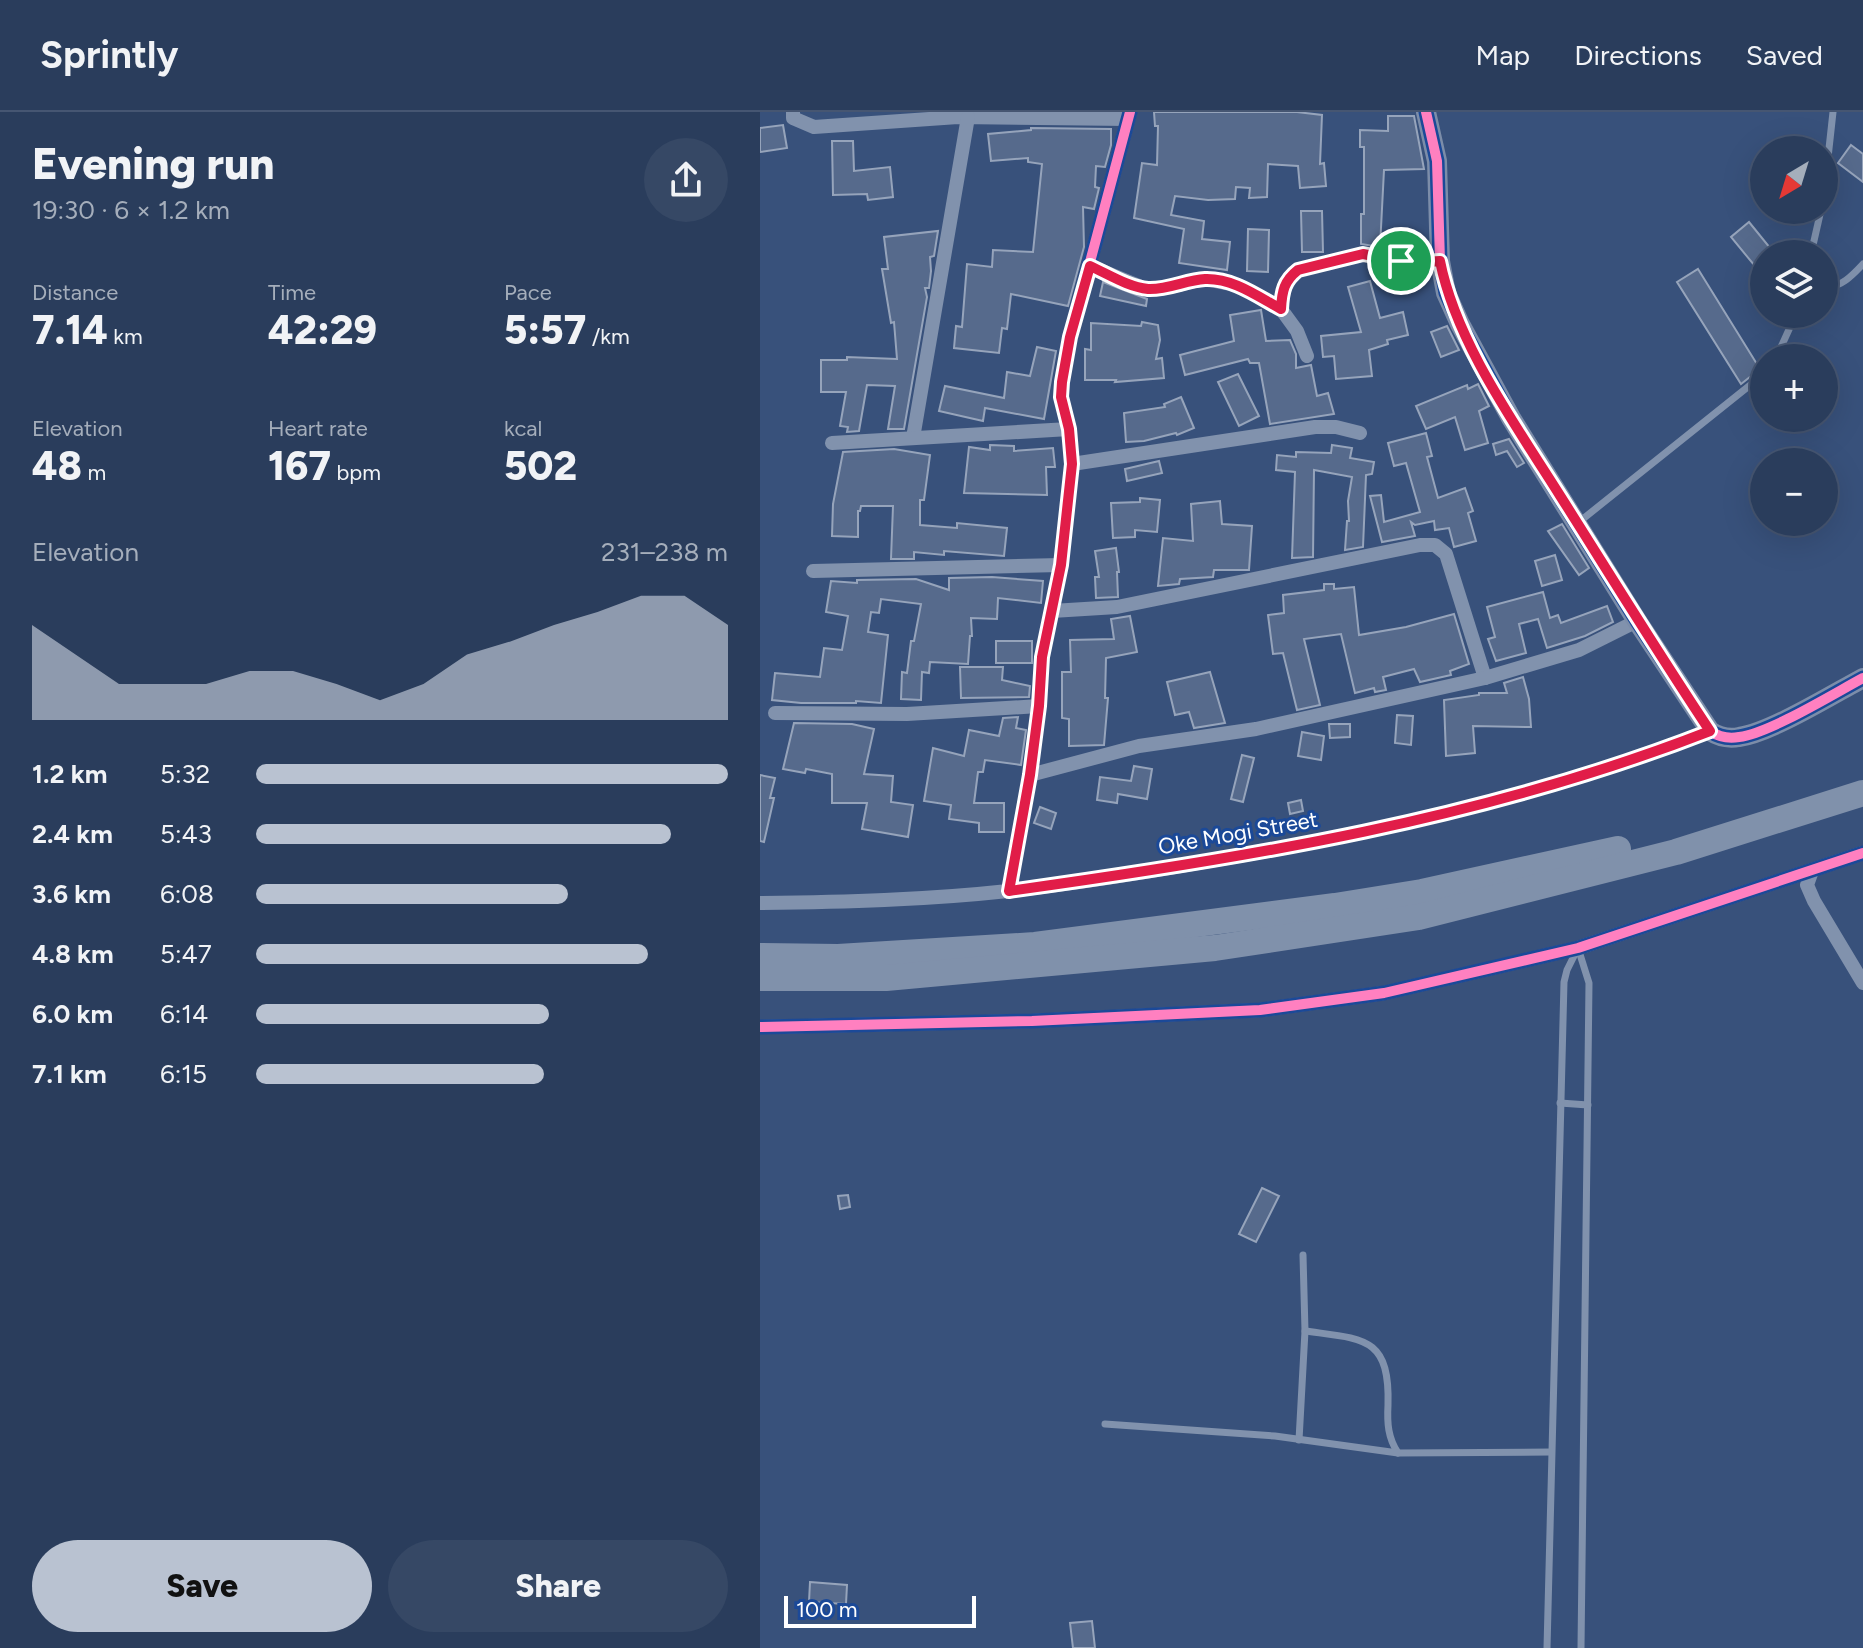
<!DOCTYPE html>
<html lang="en">
<head>
<meta charset="utf-8">
<style>
	:root { --surface:#2a3d5c; --page:#364865; --text:#f1f3f6; --muted:#a5aebb; --line:#465672; --accent:#b9c2d1 }
	body { margin:0; font-family:Figtree,sans-serif; background:var(--page); color:var(--text); height:100vh; display:flex; flex-direction:column; font-size:30px; white-space:nowrap }
	* { box-sizing:border-box; margin:0 }
	p { font-size:26px; color:var(--muted) }
	.icon { flex:none; width:44px; height:44px; fill:none; stroke:currentColor; stroke-width:2; stroke-linecap:round; stroke-linejoin:round }
	.map { position:relative; flex:1; overflow:hidden }
	.details { display:flex; flex-direction:column; background:var(--surface); width:760px }
	.details>* { flex:none }
	.needle { width:52px; rotate:218deg }
	.tools { position:absolute; left:990px; top:24px; display:grid; gap:16px }
	.tools a { display:grid; place-items:center; width:88px; height:88px; border-radius:50%; background:var(--surface); box-shadow:0 8px 32px #0002,0 0 0 2px var(--line); font-size:40px }
	.scale { position:absolute; left:24px; bottom:20px; width:192px; box-sizing:border-box; padding-left:8px; border:4px solid #fff; border-top:0; font-size:22px; line-height:28px; white-space:nowrap; color:#fff; -webkit-text-stroke:6px #1b4998; paint-order:stroke }
	.pin { position:absolute; display:grid; place-items:center; width:68px; height:68px; color:#fff; margin:-34px; border:4px solid #fff; border-radius:50%; box-shadow:0 2px 8px #0007 }
	.round { display:grid; place-items:center; flex:none; width:84px; height:84px; border-radius:42px; background:var(--page) }
	.overview { display:flex; align-items:center; justify-content:space-between; height:136px; padding:0 32px }
	h1 { font-size:44px; font-weight:800; line-height:60px }
	.figures { display:grid; grid-template-columns:repeat(3,1fr); gap:12px; height:136px; padding:8px 32px }
	.figures div { display:grid; align-content:center }
	.figures b { font-size:40px; font-weight:800 }
	.figures small { font-size:22px; font-weight:400 }
	.figures p { font-size:22px }
	.chart { height:224px; padding:16px 32px }
	.chart p { display:flex; justify-content:space-between }
	.chart svg { width:100%; height:144px; margin-top:8px; fill:var(--accent); opacity:.7 }
	.primary-button { display:flex; gap:16px; margin-top:auto; padding:16px 32px }
	.primary-button a { flex:1; height:92px; border-radius:48px; background:var(--accent); color:#111; font-size:32px; font-weight:800; line-height:92px; text-align:center }
	.primary-button a+a { background:var(--page); color:var(--text) }
	ul { padding:0 32px; list-style:none; font-size:26px }
	li { display:grid; grid-template-columns:128px 96px 1fr; align-items:center; height:60px }
	li i { height:20px; border-radius:10px; background:var(--accent) }
	header { display:flex; align-items:center; gap:48px; box-sizing:border-box; height:112px; padding:0 40px; background:var(--surface); border-bottom:2px solid var(--line) }
	header strong { font-size:38px }
	nav { display:flex; gap:44px; margin-inline-start:auto; font-size:28px }
	main { display:flex; flex:1; min-height:0 }
	.map>svg:first-child { display:block }
</style>
</head>
<body>
<header>
<strong>Sprintly</strong>
<nav><a>Map</a><a>Directions</a><a>Saved</a></nav>
</header>
<main>
<section class="details">
<div class="overview"><div><h1>Evening run</h1><p>19:30 · 6 × 1.2 km</p></div><a class="round"><svg class="icon" aria-label="share" viewBox="0 0 24 24"><path d="M12 15V3M7 8l5-5 5 5M5 13v7h14v-7"/></svg></a></div>
<div class="figures">
<div><p>Distance</p><b>7.14<small> km</small></b></div>
<div><p>Time</p><b>42:29</b></div>
<div><p>Pace</p><b>5:57<small> /km</small></b></div>
</div>
<div class="figures">
<div><p>Elevation</p><b>48<small> m</small></b></div>
<div><p>Heart rate</p><b>167<small> bpm</small></b></div>
<div><p>kcal</p><b>502</b></div>
</div>
<div class="chart"><p><span>Elevation</span>231–238 m</p>
<svg viewBox="0 0 160 44" preserveAspectRatio="none"><path d="M0 44V15L10 24L20 33L30 33L40 33L50 29L60 29L70 33L80 38L90 33L100 24L110 20L120 15L130 11L140 6L150 6L160 15V44z"/></svg>
</div>
<ul>
<li><b>1.2 km</b>5:32<i style="width:100%"></i></li>
<li><b>2.4 km</b>5:43<i style="width:88%"></i></li>
<li><b>3.6 km</b>6:08<i style="width:66%"></i></li>
<li><b>4.8 km</b>5:47<i style="width:83%"></i></li>
<li><b>6.0 km</b>6:14<i style="width:62%"></i></li>
<li><b>7.1 km</b>6:15<i style="width:61%"></i></li>
</ul>
<div class="primary-button"><a>Save</a><a>Share</a></div>
</section>
<div class="map">
<svg width="1103" height="1536" viewBox="0 0 1103 1536">
	<rect width="100%" height="100%" fill="#38517b"/>
	<g fill="#566a8c" stroke="#96a4bb" stroke-width="2">
		<polygon points="394,0 537,0 562,3 560,52 564,51 566,74 540,76 538,54 508,52 507,85 489,86 490,76 476,75 475,87 448,88 415,84 411,103 444,109 442,127 470,130 467,158 419,151 424,117 374,106 382,51 397,53 398,14 395,14"/>
		<polygon points="628,4 654,4 664,57 624,58 620,135 601,132 601,102 604,102 604,35 600,35 600,18 628,19"/>
		<polygon points="23,13 27,36 0,40 0,16"/>
		<polygon points="271,16 351,17 351,33 345,55 336,54 335,75 339,76 334,97 323,95 324,135 308,194 251,182 247,217 242,216 239,241 194,236 196,214 202,215 207,152 232,155 233,138 273,140 282,52 268,50 268,46 231,49 228,22 271,18"/>
		<polygon points="72,29 93,29 94,59 130,55 133,85 108,88 107,82 73,83"/>
		<polygon points="1091,33 1103,42 1103,70 1078,51"/>
		<polygon points="541,99 562,99 563,140 542,140"/>
		<polygon points="989,110 1015,142 1004,142 1004,165 971,125"/>
		<polygon points="488,117 509,118 508,160 487,159"/>
		<polygon points="178,119 174,144 170,145 171,159 169,176 165,176 167,185 144,317 128,317 135,274 107,273 99,319 87,320 88,315 80,314 86,280 61,280 61,248 87,248 87,245 137,247 134,210 131,211 122,157 128,157 124,125"/>
		<polygon points="938,157 1000,257 981,272 917,170"/>
		<polygon points="610,169 620,206 643,200 648,223 627,228 628,232 609,238 612,264 576,267 574,244 563,245 561,224 601,220 588,175"/>
		<polygon points="343,170 387,187 386,194 340,184"/>
		<polygon points="501,198 506,229 530,228 536,242 536,256 551,253 557,284 568,281 574,302 510,312 499,251 490,251 488,247 425,263 420,243 474,229 470,203"/>
		<polygon points="382,210 398,213 400,228 396,247 402,246 404,266 355,270 356,268 325,268 325,237 331,238 331,211 381,214"/>
		<polygon points="687,214 699,238 681,245 671,220"/>
		<polygon points="277,235 296,239 284,307 225,296 223,309 179,299 185,274 244,286 247,260 270,264"/>
		<polygon points="478,262 499,304 479,314 458,270"/>
		<polygon points="718,272 729,294 719,299 728,331 705,338 695,305 666,317 656,294 707,273 708,277"/>
		<polygon points="421,285 434,316 417,323 416,321 384,329 366,330 364,301 405,295 404,292"/>
		<polygon points="666,321 672,344 667,345 678,386 705,376 713,399 708,401 716,429 694,435 689,416 675,418 674,409 655,413 651,410 655,424 622,430 610,384 621,383 624,410 660,400 646,351 634,354 628,331"/>
		<polygon points="749,327 764,351 757,355 747,339 736,343 733,332"/>
		<polygon points="230,333 254,334 254,339 293,336 295,355 286,355 287,383 204,381 209,335 230,338"/>
		<polygon points="572,333 592,336 590,346 614,350 612,362 606,363 603,435 585,438 587,409 589,409 588,389 592,365 554,358 553,445 532,446 535,360 516,358 517,343 536,345 536,340 571,341"/>
		<polygon points="134,337 170,343 164,388 160,388 160,413 197,416 197,411 247,416 244,444 184,439 184,443 154,440 154,447 131,447 133,394 101,394 100,399 98,399 98,425 72,424 73,392 83,340"/>
		<polygon points="399,349 402,361 367,369 365,357"/>
		<polygon points="380,386 400,388 397,420 375,418 375,425 353,426 351,391 380,390"/>
		<polygon points="460,389 462,412 492,414 489,458 454,458 453,465 420,467 419,472 398,474 403,426 433,429 431,392"/>
		<polygon points="802,412 829,456 819,463 788,419"/>
		<polygon points="356,436 359,460 357,460 358,485 336,486 335,465 339,465 335,439"/>
		<polygon points="795,443 802,468 782,474 775,449"/>
		<polygon points="232,465 283,469 281,491 238,486 237,507 211,506 212,524 210,524 208,552 170,550 169,561 162,560 161,588 141,587 142,560 147,561 151,529 154,529 161,492 121,487 119,501 111,500 108,520 128,523 121,591 96,589 96,591 41,591 12,588 15,561 60,565 64,536 82,538 88,504 66,500 71,469 97,471 97,468 156,467 189,478 189,466"/>
		<polygon points="564,472 574,472 574,477 594,475 599,523 646,515 694,502 709,552 690,559 691,563 660,570 654,557 623,565 626,578 615,580 614,576 595,581 581,522 544,527 560,593 537,598 523,541 513,542 508,503 524,501 523,483 564,478"/>
		<polygon points="783,480 790,506 798,503 801,511 847,494 853,510 825,524 787,536 778,507 759,512 766,541 736,549 728,527 735,525 727,495"/>
		<polygon points="370,504 377,540 346,546 345,586 348,586 344,633 309,634 309,607 302,606 302,560 311,560 310,528 354,527 351,507"/>
		<rect x="236" y="529" width="36" height="22"/>
		<polygon points="200,555 243,555 242,568 270,574 269,585 201,586"/>
		<polygon points="450,560 465,611 434,616 429,600 415,603 407,570"/>
		<polygon points="763,565 769,587 771,615 713,614 715,641 686,644 684,588 719,583 719,581 747,581 744,571"/>
		<polygon points="637,603 653,604 651,633 635,631"/>
		<polygon points="258,605 256,616 266,618 261,653 225,648 223,660 218,660 214,691 244,691 244,720 219,720 219,711 189,707 191,693 164,689 173,636 204,644 209,618 239,624 243,606"/>
		<polygon points="34,611 92,612 114,617 104,662 133,664 131,690 153,693 148,725 102,717 107,691 72,691 72,662 46,657 45,661 23,657"/>
		<polygon points="569,612 590,612 590,625 570,626"/>
		<polygon points="542,620 564,624 561,648 538,644"/>
		<polygon points="482,643 494,646 483,690 471,687"/>
		<polygon points="374,654 392,657 387,687 358,682 357,691 337,688 340,665 371,669"/>
		<polygon points="0,663 15,666 10,686 14,686 4,730 0,729"/>
		<polygon points="541,688 543,699 530,702 528,691"/>
		<polygon points="280,695 296,701 291,717 274,711"/>
		<polygon points="502,1076 519,1084 496,1130 479,1122"/>
		<polygon points="88,1083 90,1095 80,1097 78,1084"/>
		<polygon points="50,1470 87,1473 86,1492 49,1490"/>
		<polygon points="332,1509 335,1536 313,1536 310,1511"/>
	</g>
	<g fill="none" stroke-linecap="round" stroke-linejoin="round">
		<g stroke="#8192ad" stroke-width="7">
			<polyline points="1064,82 1073,0"/>
			<polyline points="1051,142 1061,98"/>
			<path d="M1064,177C1082,174 1091,165 1103,152"/>
			<polyline points="1016,246 1036,202"/>
			<polyline points="819,410 1004,262"/>
			<polyline points="818,836 829,871 821,1536"/>
			<polyline points="800,991 828,993"/>
			<path d="M545,1219C603,1227 630,1224 628,1293C627,1311 628,1326 638,1341"/>
			<polyline points="345,1312 515,1324 638,1341 791,1340"/>
			<polyline points="539,1328 545,1219 543,1143"/>
			<polyline points="787,1536 804,870 807,858 817,838"/>
		</g>
		<g stroke="#8192ad" stroke-width="14">
			<polyline points="33,0 33,6 54,15 198,5 368,7"/>
			<polyline points="330,154 386,177 400,177 445,167 480,174 521,197 537,219 547,244"/>
			<path d="M521,197C522,179 524,169 538,158L603,142L650,151L680,149"/>
			<polyline points="153,326 208,5"/>
			<polyline points="72,331 309,317"/>
			<polyline points="312,352 555,315 576,315 600,321"/>
			<polyline points="53,459 301,453"/>
			<polyline points="292,499 357,495 660,433 675,433 686,442 725,566"/>
			<polyline points="15,601 147,602 279,594"/>
			<polyline points="270,663 379,634 496,617 725,566 819,538 877,509"/>
			<polyline points="1052,759 1047,773 1054,789 1103,871"/>
			<polyline points="249,779 270,663 279,594 282,545 301,453 312,352 309,317 301,285 302,270 310,225 370,0"/>
			<path d="M0,791C83,790 166,788 248,779C338,769 428,753 518,737C665,709 810,674 950,619"/>
			<polyline points="0,915 272,909 500,898 624,881 818,836 1103,741"/>
		</g>
		<path stroke="#7c8da9" stroke-width="20" d="M666,0L677,49L680,149L686,181L700,212L751,306L877,509L950,619C959,625 968,627 979,625C1010,621 1073,582 1103,566"/>
		<g stroke="#8091ab" stroke-width="26">
			<polyline points="0,844 78,845 275,833 575,794 662,780 858,737"/>
			<polyline points="0,866 126,866 455,836 659,805 916,740 1103,681"/>
		</g>
		<g stroke="#1b4998" stroke-width="15">
			<g id="cycleway">
				<path d="M666,0L677,49L680,149L686,181L700,212L751,306L877,509L950,619C959,625 968,627 979,625C1010,621 1073,582 1103,566"/>
				<polyline points="249,779 270,663 279,594 282,545 301,453 312,352 309,317 301,285 302,270 310,225 370,0"/>
				<polyline points="0,915 272,909 500,898 624,881 818,836 1103,741"/>
			</g>
		</g>
		<use href="#cycleway" stroke="#ff80c0" stroke-width="10"/>
	</g>
	<g fill="none" stroke-linecap="round" stroke-linejoin="round">
		<g stroke="#fff" stroke-width="16">
			<path id="route" d="M603,142L650,151L680,149C696,230 755,312 799,382C849,461 898,541 950,619C725,707 487,746 249,779L270,663L279,594L282,545L301,453L312,352L309,317L301,285L302,270L310,225L330,154C348,162 368,175 388,177C408,178 426,168 445,167C473,166 497,184 521,197C522,179 524,169 538,158Z"/>
		</g>
		<use href="#route" stroke="#e11d48" stroke-width="10"/>
	</g>
	<g text-anchor="middle" dominant-baseline="central" stroke-width="6" stroke-linejoin="round" paint-order="stroke">
		<g font-size="22" fill="#fff" stroke="#1b4998">
			<text transform="translate(478 721) rotate(-10)">Oke Mogi Street</text>
		</g>
	</g>
</svg>
<div class="tools">
<a><svg class="needle" viewBox="-14 -14 28 28"><path d="M0-13l5 13h-10z" fill="#e53935"/><path d="M0 13l5-13h-10z" fill="#a5aebb"/></svg></a>
<a><svg class="icon" aria-label="layers" viewBox="0 0 24 24"><path d="M12 4l9 5-9 5-9-5zM3 14l9 5 9-5"/></svg></a>
<a>+</a>
<a>−</a>
</div>
<div class="scale">100 m</div>
<div class="pin" style="left:641px;top:149px;background:#1e9e55"><svg class="icon" aria-label="arrive" viewBox="0 0 24 24"><path d="M6 21V4h12l-3 4 3 4H6"/></svg></div>
</div>
</main>
</body>
</html>
